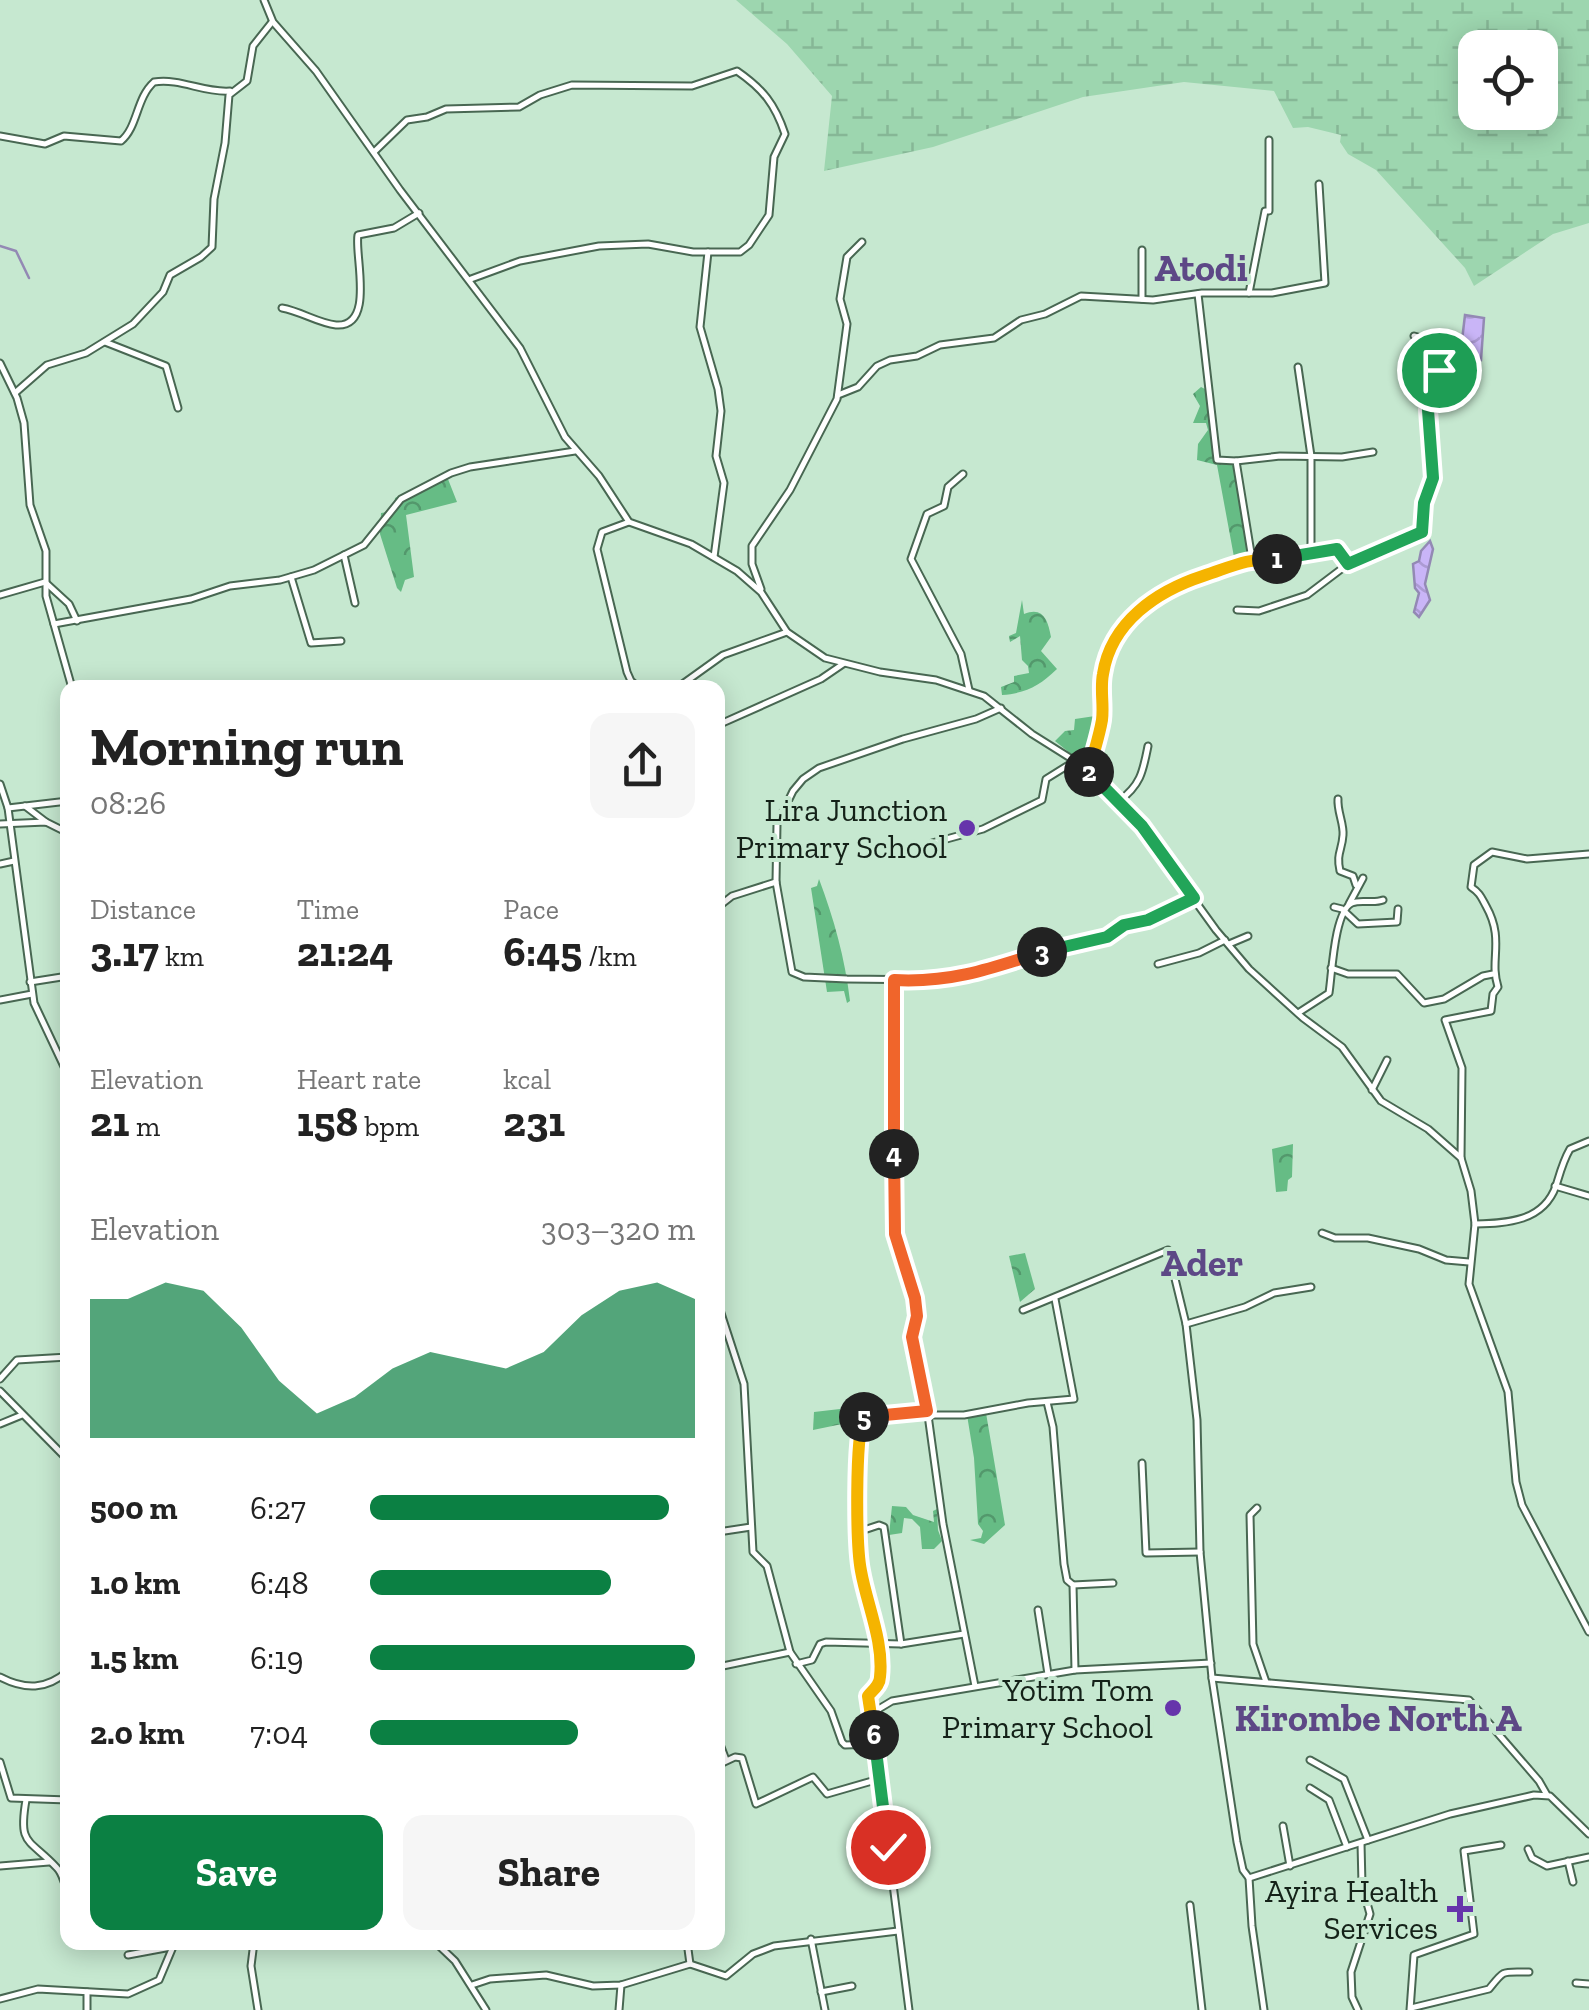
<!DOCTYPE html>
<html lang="en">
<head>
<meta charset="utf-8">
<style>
	:root { --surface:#fff; --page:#f6f6f6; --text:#222; --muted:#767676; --accent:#0b8043 }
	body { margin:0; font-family:"Zilla Slab",serif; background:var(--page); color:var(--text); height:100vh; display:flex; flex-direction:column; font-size:38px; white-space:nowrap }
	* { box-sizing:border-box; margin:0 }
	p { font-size:32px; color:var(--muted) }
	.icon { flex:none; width:55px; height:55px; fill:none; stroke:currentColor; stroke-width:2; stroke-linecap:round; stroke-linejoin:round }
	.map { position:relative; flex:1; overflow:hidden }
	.sheet { position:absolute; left:60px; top:680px; width:665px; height:1270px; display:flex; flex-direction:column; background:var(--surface); border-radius:20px; box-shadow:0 5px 25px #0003 }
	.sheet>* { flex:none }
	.fabs { position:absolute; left:1458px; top:30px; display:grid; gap:20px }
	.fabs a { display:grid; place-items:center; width:100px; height:100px; border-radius:20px; background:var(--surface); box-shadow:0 5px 25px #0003; font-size:50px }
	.pin { position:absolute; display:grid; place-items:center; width:85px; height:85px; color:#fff; margin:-42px; border:5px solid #fff; border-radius:50%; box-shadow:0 2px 10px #0007 }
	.km { position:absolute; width:50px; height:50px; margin:-25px; border-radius:50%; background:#222; color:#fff; font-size:28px; line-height:50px; text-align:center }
	.round { display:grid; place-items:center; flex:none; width:105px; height:105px; border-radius:20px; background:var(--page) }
	.head { display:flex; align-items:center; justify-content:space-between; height:170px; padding:0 30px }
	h1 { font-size:55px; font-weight:700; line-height:75px }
	.metrics { display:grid; grid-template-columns:repeat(3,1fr); gap:15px; height:170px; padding:10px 30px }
	.metrics div { display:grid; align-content:center }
	.metrics b { font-size:42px; font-weight:700 }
	.metrics small { font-size:28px; font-weight:400 }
	.metrics p { font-size:28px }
	.chart { height:280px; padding:20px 30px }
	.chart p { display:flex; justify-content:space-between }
	.chart svg { width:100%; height:180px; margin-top:10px; fill:var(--accent); opacity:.7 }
	.cta { display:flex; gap:20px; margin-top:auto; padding:20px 30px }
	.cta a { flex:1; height:115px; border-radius:20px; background:var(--accent); color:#fff; font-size:40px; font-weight:700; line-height:115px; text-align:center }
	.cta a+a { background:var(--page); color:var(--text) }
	ul { padding:0 30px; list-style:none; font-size:32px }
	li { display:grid; grid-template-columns:160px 120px 1fr; align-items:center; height:75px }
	li i { height:25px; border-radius:12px; background:var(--accent) }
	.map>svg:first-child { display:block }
</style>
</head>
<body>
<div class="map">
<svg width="1589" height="2010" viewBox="0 0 1589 2010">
	<defs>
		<pattern id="forest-crowns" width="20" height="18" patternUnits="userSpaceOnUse" patternTransform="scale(2.5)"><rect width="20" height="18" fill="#66bc85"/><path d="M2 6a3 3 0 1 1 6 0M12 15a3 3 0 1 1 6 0" fill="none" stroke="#53986c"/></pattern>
		<pattern id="wetland-marsh" width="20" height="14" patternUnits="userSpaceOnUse" patternTransform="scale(2.5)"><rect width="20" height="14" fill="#9dd6af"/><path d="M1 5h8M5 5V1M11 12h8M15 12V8" fill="none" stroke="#86b796"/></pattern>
		<pattern id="water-waves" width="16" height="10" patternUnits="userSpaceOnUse" patternTransform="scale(2.5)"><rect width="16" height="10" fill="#c9b5f7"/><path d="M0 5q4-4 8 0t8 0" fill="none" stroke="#ac9bd3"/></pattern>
	</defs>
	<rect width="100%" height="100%" fill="#c6e8d0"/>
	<g fill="url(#forest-crowns)">
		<polygon points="1201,387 1207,390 1214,456 1222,461 1235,462 1250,558 1234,557 1217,465 1197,460 1198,444 1208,430 1206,423 1193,423 1200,406 1193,394"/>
		<polygon points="446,474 457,502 406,515 414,577 405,580 401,592 397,588 380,534 381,513 394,511 395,498"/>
		<path d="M1022,600L1024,614C1043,606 1048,620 1051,637L1041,651L1057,669C1039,686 1027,693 1002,695L1001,687L1014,682V676L1029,673L1028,666L1022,660L1020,636L1010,642L1009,636L1016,633Z"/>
		<polygon points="1095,716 1099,719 1086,763 1082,763 1055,741 1065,731 1074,730 1075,719"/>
		<path d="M819,879C834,919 845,958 850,1001L847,1003L844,991L827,992L811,888L817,886Z"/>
		<polygon points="1293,1144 1292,1177 1288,1180 1287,1191 1276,1192 1272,1149"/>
		<polygon points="1025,1253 1035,1289 1020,1302 1009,1256"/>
		<polygon points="840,1409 842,1424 813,1430 814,1412"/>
		<polygon points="986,1413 1005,1525 984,1544 970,1540 981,1538 983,1531 978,1524 974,1458 967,1415"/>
		<polygon points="892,1506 906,1507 913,1515 934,1522 933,1511 937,1509 938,1530 942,1541 934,1549 922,1549 920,1527 912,1519 904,1518 902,1533 889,1535"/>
	</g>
	<path fill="url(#wetland-marsh)" fill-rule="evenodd" d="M736,0H1589V223L1553,234L1474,286L1465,268L1376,170L1348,154L1340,142L1341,135L1308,127L1293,128L1274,91L1184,82L1083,97L933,147L824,171L832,96L787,44ZM1475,48H1540V112H1475Z"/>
	<g fill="url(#water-waves)" stroke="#9389b4" stroke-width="2.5">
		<polygon points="1465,315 1484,318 1481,360 1460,357"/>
		<polygon points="1430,541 1433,549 1425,584 1430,600 1419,617 1414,612 1419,593 1415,588 1413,564 1419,561 1421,551"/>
	</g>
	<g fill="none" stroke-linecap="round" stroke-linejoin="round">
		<polyline stroke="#9389b4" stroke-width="2.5" points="0,246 16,251 29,278"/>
		<g stroke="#486752" stroke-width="9">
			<g id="minor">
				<polyline points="264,0 273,22 316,71 400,190 520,348 565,437 599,476 629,522 691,544 737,571 761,592 787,632 825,658 880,672 936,680 984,696 1032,734 1075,761 1138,822 1216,930 1249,969 1303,1018 1342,1047 1381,1101 1428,1129 1461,1158"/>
				<path d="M0,136L45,144L64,136L121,141C138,127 136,98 154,82C181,78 203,93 230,91"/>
				<path d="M374,152L407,120L427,117L446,109L519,107L540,95L572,85L692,86L737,71C763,89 775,104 785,134L774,157L769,215L749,245L740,252H693L648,244L599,246L520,261L471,279"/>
				<polyline points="708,252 700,327 718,389 721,411 716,456 724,483 714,557"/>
				<polyline points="1249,293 1265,211 1269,211 1269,140"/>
				<polyline points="1198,294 1217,460 1236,461 1252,559"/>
				<polyline points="1142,299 1142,250"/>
				<path d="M282,308C300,311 318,323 336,325C376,328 354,254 358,235L394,228L419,213"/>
				<polyline points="105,342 166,366 178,408"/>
				<polyline points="0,363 17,398 24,423 30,505 46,551 46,596 72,688"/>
				<polyline points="1298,367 1311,456 1311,553"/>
				<polyline points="15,393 47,365 86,353 133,324 163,292 170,275 201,257 212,247 214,199 225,143 229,95 247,81 253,46 272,22"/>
				<polyline points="838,395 858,387 877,366 890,360 917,356 940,345 994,338 1021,320 1045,314 1081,296 1153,300 1202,293 1272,293 1325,283 1319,184"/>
				<polyline points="1236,461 1280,456 1342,457 1373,452"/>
				<polyline points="963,474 948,487 944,506 927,514 911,559 961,654 969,690"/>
				<polyline points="629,522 602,532 597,549 627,672 631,681 639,688"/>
				<polyline points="344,555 355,603"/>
				<polyline points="291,577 311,643 341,641"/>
				<polyline points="761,589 752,564 752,546 790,490 837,399 847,324 840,299 847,257 862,242"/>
				<polyline points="0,595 45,582 69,604 77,621"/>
				<polyline points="1237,610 1259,611 1307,595 1348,564 1424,530 1424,503 1433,478 1428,409 1439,371 1429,344 1425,339 1414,336"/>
				<polyline points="54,624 191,599 230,586 280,580 314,570 364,545 401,499 451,473 470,467 575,451"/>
				<polyline points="677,688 723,655 787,632"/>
				<polyline points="1001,708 976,719 903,739 819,768 803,779 793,791 777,824 776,882 792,972 804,977 847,979 935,980 963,976 992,970 1057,947 1107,937 1124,925 1148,920 1192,899"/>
				<polyline points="718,725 821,679 843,664"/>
				<polyline points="1088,771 1103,716 1102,684 1108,656 1116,638 1147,602 1175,586 1235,562 1283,559 1337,549 1348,564"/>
				<polyline points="0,784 8,808 34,1003 68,1075"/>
				<path d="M1338,799C1337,811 1344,824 1343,835C1342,851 1336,853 1340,871L1353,876L1356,885"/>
				<path d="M1119,801C1141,785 1143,771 1148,746"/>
				<polyline points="25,806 46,822"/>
				<polyline points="8,808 68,801"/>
				<polyline points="0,824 46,822 68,833"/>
				<polyline points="932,843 983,829 1042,800 1046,779 1075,761"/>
				<path d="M1589,854L1527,859L1492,852L1474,865L1471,887C1480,893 1481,897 1486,906C1505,940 1489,959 1498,987L1493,994L1491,1011L1445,1020L1462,1068L1461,1158L1471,1191L1475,1224L1469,1284L1508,1392L1516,1482L1522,1505L1589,1632"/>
				<polyline points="0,864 14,861"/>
				<polyline points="1349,904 1363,878"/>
				<polyline points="718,907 732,896 776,882"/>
				<polyline points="1334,907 1342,909 1358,924 1397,922 1398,909"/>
				<polyline points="1229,944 1248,936"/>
				<polyline points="1158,964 1199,953 1225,940"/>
				<polyline points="1331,968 1348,974 1397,974 1424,1003 1444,999 1483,976 1493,974"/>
				<polyline points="893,979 893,1216 915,1298 917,1316 912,1337 928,1415 943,1524 975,1686"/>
				<polyline points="30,982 68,976"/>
				<polyline points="0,1000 32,994"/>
				<path d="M1298,1013L1329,993C1332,975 1334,911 1352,903C1361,899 1373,904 1383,900"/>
				<polyline points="1372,1090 1387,1060"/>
				<polyline points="1555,1186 1589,1196"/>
				<path d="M1475,1224C1507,1223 1543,1222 1556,1186C1560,1173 1563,1161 1570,1149L1589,1141"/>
				<polyline points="1322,1233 1335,1238 1368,1238 1419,1249 1446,1260 1469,1262"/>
				<polyline points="718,1304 744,1384 753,1552 767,1566 790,1652 831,1711 842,1742 845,1745 875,1744"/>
				<polyline points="1023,1310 1168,1250 1186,1324 1197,1420 1200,1552 1212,1678 1237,1842 1243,1870 1249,1878 1252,1926 1264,2010"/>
				<polyline points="1186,1324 1245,1307 1274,1293 1311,1287"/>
				<polyline points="0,1379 17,1360 68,1357"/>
				<polyline points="0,1391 68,1460"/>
				<polyline points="1047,1402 1053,1427 1064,1564 1067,1580 1073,1585 1075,1670"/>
				<polyline points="928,1415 964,1415 1028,1403 1074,1399 1055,1299"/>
				<polyline points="0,1424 22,1415"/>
				<polyline points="1142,1463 1146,1553 1200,1552"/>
				<polyline points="1257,1508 1250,1515 1253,1644 1266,1682"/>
				<polyline points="718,1532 751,1527"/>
				<polyline points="858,1532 879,1525 884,1527 901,1644"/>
				<polyline points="1073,1585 1113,1583"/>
				<polyline points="1038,1610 1048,1674"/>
				<polyline points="796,1664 812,1660 820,1644 826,1642 901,1644 964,1634"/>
				<polyline points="718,1667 790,1652"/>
				<path d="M0,1677C25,1690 46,1690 68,1671"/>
				<polyline points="1212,1678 1469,1700 1539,1781 1547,1795"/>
				<path d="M871,1717L868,1696C873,1689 880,1685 880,1677C883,1640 866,1605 861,1569C854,1520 859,1469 862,1420L868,1415L927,1411"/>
				<polyline points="718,1739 726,1760"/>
				<polyline points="1310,1760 1344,1779 1368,1840"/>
				<polyline points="0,1762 11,1798 68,1800"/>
				<polyline points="718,1765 735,1757 742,1758 756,1804 813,1777 827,1794 879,1779"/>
				<polyline points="1310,1788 1329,1800 1347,1847"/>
				<path d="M26,1800C18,1846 29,1838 57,1868C63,1874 63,1883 68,1889"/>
				<polyline points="1283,1826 1290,1866"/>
				<polyline points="1528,1849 1532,1858 1547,1866 1589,1857"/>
				<polyline points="1568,1861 1573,1882"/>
				<polyline points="0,1866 49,1862"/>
				<polyline points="1249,1878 1450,1814 1534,1795 1550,1796 1589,1834"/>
				<polyline points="1190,1905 1202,2010"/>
				<polyline points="811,1939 825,2010"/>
				<polyline points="254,1942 251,1966 258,2010"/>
				<polyline points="435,1942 455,1961 486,2010"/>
				<polyline points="687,1942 690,1964"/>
				<polyline points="128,1955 171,1947"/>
				<polyline points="1576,1983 1589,1984"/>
				<polyline points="472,1985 490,1979 546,1975 593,1986 621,1985 690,1964 726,1976 753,1954 774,1946 898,1931"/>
				<polyline points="821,1992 852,1986"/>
				<polyline points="0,1999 38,1989 128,1994 159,1980 175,1942"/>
				<path d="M1411,2008L1489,1989C1505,1969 1501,1972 1529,1972"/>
				<polyline points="87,2010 87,1992"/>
				<polyline points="619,2010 621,1985"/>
				<polyline points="909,2010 873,1727 877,1710 892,1701 1075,1670 1211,1663"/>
				<polyline points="1358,2010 1352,1997 1351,1972 1370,1914 1362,1885 1361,1843"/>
				<polyline points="1410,2010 1414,1955 1474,1934 1464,1851 1501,1845"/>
			</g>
		</g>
		<use href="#minor" stroke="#fff" stroke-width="5"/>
	</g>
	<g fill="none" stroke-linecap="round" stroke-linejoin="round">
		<g stroke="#fff" stroke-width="20">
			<polyline id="split-1" points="1277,559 1337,549 1348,564 1422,532 1424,503 1433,478 1428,410 1439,370"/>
		</g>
		<g stroke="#fff" stroke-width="20">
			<path id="split-2" d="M1089,772C1092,757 1099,738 1102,720C1104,705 1100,689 1103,674C1111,622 1157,591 1203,576C1231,567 1246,558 1277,559"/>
		</g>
		<g stroke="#fff" stroke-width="20">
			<polyline id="split-3" points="1042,952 1107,937 1124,925 1148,920 1194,898 1142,826 1089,772"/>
		</g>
		<g stroke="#fff" stroke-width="20">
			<path id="split-4" d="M894,1154V980C950,983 990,969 1042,952"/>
		</g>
		<g stroke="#fff" stroke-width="20">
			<polyline id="split-5" points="864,1417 927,1411 912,1337 917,1316 915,1298 895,1234 894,1154"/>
		</g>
		<g stroke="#fff" stroke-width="20">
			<path id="split-6" d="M864,1417C855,1438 856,1545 861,1571C867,1605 884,1642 880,1677C880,1685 873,1690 868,1696L874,1735"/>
		</g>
		<g stroke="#fff" stroke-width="20">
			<polyline id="split-7" points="874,1735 888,1847"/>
		</g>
		<use href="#split-1" stroke="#22a559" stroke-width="12"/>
		<use href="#split-2" stroke="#f5b400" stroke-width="12"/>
		<use href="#split-3" stroke="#22a559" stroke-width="12"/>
		<use href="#split-4" stroke="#f0652b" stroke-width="12"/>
		<use href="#split-5" stroke="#f0652b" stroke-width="12"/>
		<use href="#split-6" stroke="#f5b400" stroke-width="12"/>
		<use href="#split-7" stroke="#22a559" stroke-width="12"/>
	</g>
	<g fill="#6634ab" stroke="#c6e8d0" stroke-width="4">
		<circle cx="967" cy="828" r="10"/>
		<circle cx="1173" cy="1708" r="10"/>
		<path d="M1455 1894h10v10h10v10h-10v10h-10v-10h-10v-10h10z"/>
	</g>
	<g text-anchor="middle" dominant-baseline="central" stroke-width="8" stroke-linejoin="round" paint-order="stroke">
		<g font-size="32" fill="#142118" stroke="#c6e8d0" text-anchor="end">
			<text x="947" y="810">Lira Junction<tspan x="947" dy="37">Primary School</tspan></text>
			<text x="1153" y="1690">Yotim Tom<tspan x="1153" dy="37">Primary School</tspan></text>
			<text x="1438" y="1891">Ayira Health<tspan x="1438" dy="37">Services</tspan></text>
		</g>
		<g font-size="38" font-weight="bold" fill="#5d4886" stroke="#c6e8d0">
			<text x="1201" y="268">Atodi</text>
			<text x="1202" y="1263">Ader</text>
			<text x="1378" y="1718">Kirombe North A</text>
		</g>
	</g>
</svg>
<div class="fabs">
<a><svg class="icon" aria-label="locate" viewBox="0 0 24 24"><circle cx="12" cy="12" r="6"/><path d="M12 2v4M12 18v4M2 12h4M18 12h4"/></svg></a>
</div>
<div class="pin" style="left:1439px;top:370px;background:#1e9e55"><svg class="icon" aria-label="arrive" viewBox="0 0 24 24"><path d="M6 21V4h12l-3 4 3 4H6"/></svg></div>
<div class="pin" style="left:888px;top:1847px;background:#d93025"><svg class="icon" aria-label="check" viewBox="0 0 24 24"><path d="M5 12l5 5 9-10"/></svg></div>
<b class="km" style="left:1277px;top:559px">1</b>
<b class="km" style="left:1089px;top:772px">2</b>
<b class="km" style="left:1042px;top:952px">3</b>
<b class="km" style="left:894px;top:1154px">4</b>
<b class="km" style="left:864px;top:1417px">5</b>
<b class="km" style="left:874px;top:1735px">6</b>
<section class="sheet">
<div class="head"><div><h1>Morning run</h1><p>08:26</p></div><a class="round"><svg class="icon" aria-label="share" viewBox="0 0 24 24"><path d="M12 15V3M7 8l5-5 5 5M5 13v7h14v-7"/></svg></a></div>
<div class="metrics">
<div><p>Distance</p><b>3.17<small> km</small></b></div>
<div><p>Time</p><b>21:24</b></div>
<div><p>Pace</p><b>6:45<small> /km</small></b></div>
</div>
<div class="metrics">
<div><p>Elevation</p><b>21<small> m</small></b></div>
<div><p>Heart rate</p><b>158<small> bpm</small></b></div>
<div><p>kcal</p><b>231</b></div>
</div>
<div class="chart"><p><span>Elevation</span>303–320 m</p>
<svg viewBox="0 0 160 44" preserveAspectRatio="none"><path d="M0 44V10L10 10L20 6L30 8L40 17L50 30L60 38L70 34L80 27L90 23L100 25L110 27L120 23L130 14L140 8L150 6L160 10V44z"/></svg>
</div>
<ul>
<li><b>500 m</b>6:27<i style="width:92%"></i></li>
<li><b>1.0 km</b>6:48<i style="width:74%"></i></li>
<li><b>1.5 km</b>6:19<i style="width:100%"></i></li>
<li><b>2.0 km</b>7:04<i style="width:64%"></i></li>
</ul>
<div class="cta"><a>Save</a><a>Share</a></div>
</section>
</div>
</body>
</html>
